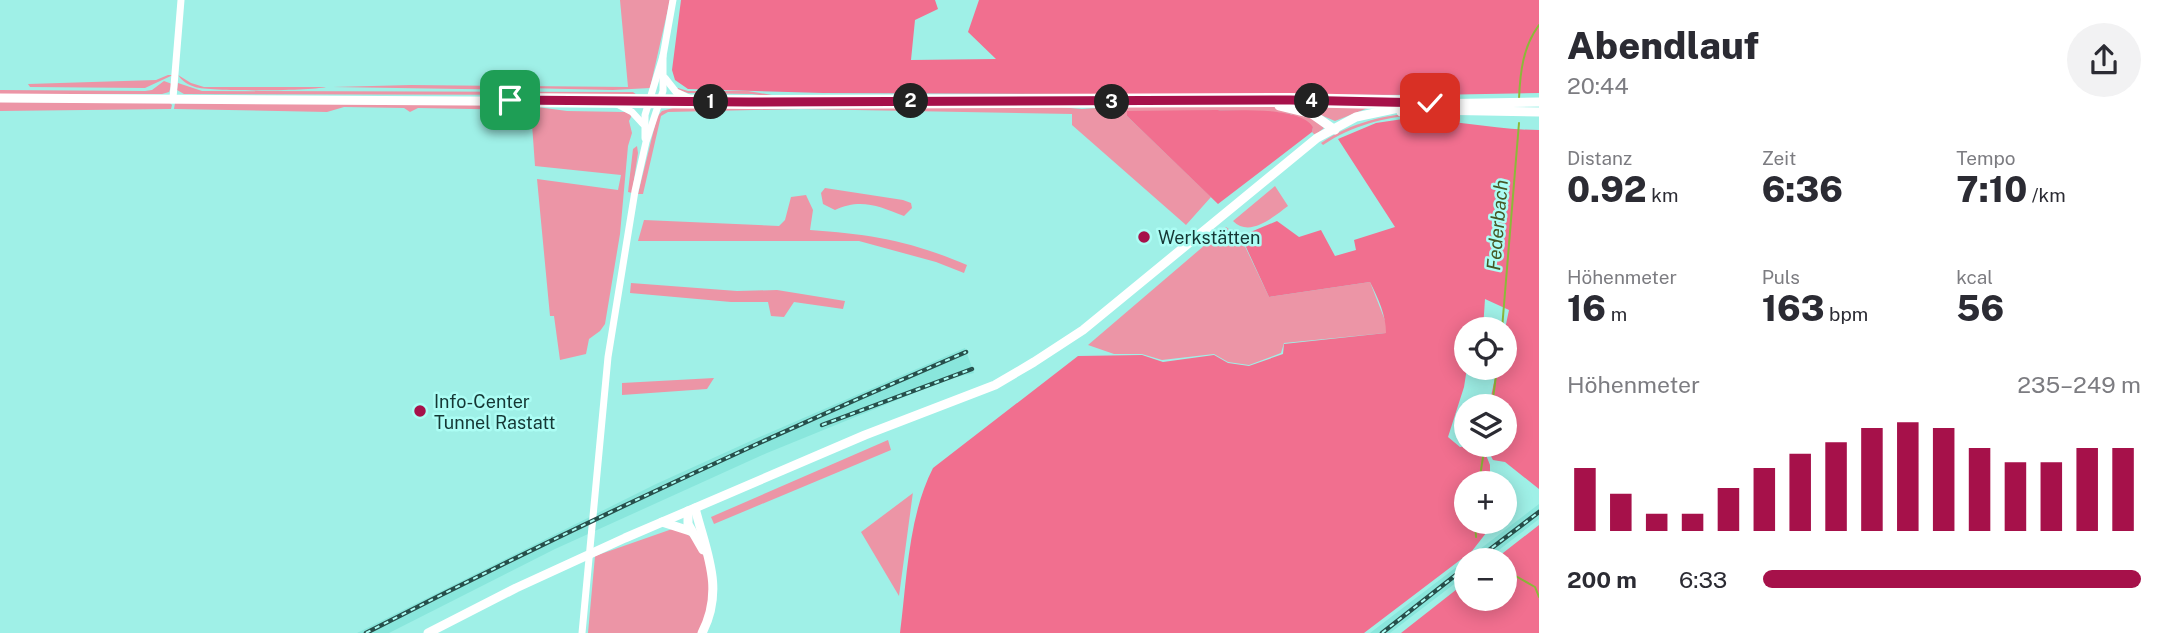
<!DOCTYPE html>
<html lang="de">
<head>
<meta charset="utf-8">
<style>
	:root { --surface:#fff; --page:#f2f2f3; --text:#2b2b33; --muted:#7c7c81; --accent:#a6114a }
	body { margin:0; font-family:"Public Sans",sans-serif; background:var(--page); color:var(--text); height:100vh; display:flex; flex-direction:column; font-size:26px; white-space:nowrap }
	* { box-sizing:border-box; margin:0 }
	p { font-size:23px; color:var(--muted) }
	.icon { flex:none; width:38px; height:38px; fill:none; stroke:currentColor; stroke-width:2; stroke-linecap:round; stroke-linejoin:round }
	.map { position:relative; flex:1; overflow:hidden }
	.panel { display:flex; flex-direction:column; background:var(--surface); width:630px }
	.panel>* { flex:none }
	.fabs { position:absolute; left:1454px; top:317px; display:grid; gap:14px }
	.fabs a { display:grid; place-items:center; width:63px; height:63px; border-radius:50%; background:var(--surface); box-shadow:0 4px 18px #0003; font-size:35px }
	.pin { position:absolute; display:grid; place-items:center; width:60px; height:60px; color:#fff; margin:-30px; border-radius:14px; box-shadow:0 4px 10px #0006 }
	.km { position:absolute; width:35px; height:35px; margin:-18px; border-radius:50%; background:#222; color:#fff; font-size:19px; line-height:35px; text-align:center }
	.round { display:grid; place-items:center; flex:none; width:74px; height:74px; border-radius:37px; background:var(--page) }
	.headline { display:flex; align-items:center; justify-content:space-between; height:119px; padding:0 28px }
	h1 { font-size:38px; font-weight:800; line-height:52px }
	.metrics { display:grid; grid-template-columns:repeat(3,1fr); gap:10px; height:119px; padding:7px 28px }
	.metrics div { display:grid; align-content:center }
	.metrics b { font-size:35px; font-weight:800 }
	.metrics small { font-size:19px; font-weight:400 }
	.metrics p { font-size:19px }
	.chart { height:196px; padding:14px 28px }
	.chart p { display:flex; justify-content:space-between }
	.chart svg { width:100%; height:126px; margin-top:7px; stroke:var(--accent); stroke-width:6 }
	ul { padding:0 28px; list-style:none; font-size:23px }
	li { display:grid; grid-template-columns:112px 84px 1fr; align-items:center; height:52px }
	li i { height:18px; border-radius:9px; background:var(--accent) }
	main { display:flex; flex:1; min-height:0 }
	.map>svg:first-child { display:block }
</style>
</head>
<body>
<main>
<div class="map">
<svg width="1539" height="633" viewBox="0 0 1539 633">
	<rect width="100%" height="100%" fill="#9ff0e7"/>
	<g fill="#89e6dc">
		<polygon points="965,348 974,373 951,378 767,453 555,549 389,633 357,633 656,484 755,439"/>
		<polygon points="1539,504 1539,519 1486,560 1466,560 1466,575 1390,633 1370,633"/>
	</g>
	<g fill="#ec95a6">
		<polygon points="620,0 670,0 650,88 613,90 524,88 523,86 628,87"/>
		<polygon points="168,75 173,75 145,88 30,87 28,84 156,80"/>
		<path d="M178,75L191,83L204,87H326C310,91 211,92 195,87C188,85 181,80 178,75Z"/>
		<polygon points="164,81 172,84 169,92 162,94 0,94 0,90 145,91 152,90"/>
		<polygon points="178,83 202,91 633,92 637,95 184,94 177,90"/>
		<polygon points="411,85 516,86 520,86 518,90 333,87"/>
		<path d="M678,88L688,91H748L772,95L1320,97L1365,95L1431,97L1430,99C1418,99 1387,96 1377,99L778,97L752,94L688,93L676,89Z"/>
		<polygon points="0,102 170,103 172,105 171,109 0,111"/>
		<polygon points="175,103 522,105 567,111 625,112 632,115 629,121 632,133 628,146 620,234 605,324 600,331 589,339 586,354 560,360 554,316 550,316 537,179 618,190 621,175 535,166 531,110 418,108 410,112 404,108 344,107 327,112 174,109"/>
		<polygon points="1285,103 1378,104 1335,121 1304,108"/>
		<polygon points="810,105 1047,106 1082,109 1126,106 1275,107 1305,113 1324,128 1315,135 1312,132 1313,127 1291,114 1272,112 1215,110 1127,116 1211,197 1186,225 1072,125 1072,114 801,109 668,112 661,116 643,194 638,194 657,117 662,111 673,108"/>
		<path d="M1422,112L1419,114C1383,118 1353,125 1323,145L1321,143C1352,122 1385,115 1422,112Z"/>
		<polygon points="637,146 638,153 632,193 628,192 633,149"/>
		<path d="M1275,186L1288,206C1273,217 1250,238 1233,221Z"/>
		<path d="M825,188L903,200L911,203L912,208L904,216C879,206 860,198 835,210L823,204L821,193Z"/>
		<path d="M806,195L813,210L810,230C870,234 911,241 967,265L964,273L936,262L859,241H638L644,220L779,226L785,220L791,197Z"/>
		<polygon points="1226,227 1241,238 1269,297 1370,282 1386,323 1386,333 1284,343 1281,353 1249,365 1228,362 1214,354 1162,360 1142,354 1114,354 1088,345"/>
		<polygon points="631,283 737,291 777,290 845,301 843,309 794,302 784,317 771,316 768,302 731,302 630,293"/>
		<polygon points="714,378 707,389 622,395 622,383"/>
		<polygon points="888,440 891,450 714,524 711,517"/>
		<polygon points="913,493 913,492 899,596 861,532"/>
		<path d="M675,528C706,538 714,578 709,607C708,616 702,625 698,633H588L595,556Z"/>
	</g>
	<g fill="#f16f8f">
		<polygon points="681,0 935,0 938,9 915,20 911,60 996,59 968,32 979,0 1539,0 1539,93 1431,95 823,93 688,89 675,80 672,70"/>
		<path d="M1215,110C1239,111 1300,106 1313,127L1312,132L1218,204L1127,116V111Z"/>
		<path d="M1403,119C1449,118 1493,130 1539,130V489L1505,462L1493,460L1485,445L1505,444V406H1489L1497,368H1505V329L1509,310L1485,299L1483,329H1466L1464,332L1467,368L1464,387L1448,437L1460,447L1482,445L1490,465V483H1466V522H1490V528L1472,551L1364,633H900C907,579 908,517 933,468L1078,356L1142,355L1163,362L1214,355L1228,363L1249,366L1283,354L1284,344L1386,333C1386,315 1378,298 1370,282L1269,297L1241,236L1277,221L1299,237L1321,230L1335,256L1356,250L1354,240L1395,227L1338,139L1376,123Z"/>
		<polygon points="1539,525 1539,633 1401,633 1466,582 1466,598 1505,598 1505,560 1494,560"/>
	</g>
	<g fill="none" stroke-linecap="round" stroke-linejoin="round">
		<g stroke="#8cb939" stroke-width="2">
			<path d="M1519,99C1520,73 1523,46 1539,25"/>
			<polyline points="1502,329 1519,123"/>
			<polyline points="1492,406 1497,368"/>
			<polyline points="1479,483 1485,444"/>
			<polyline points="1475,522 1476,537"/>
			<polyline points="1505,570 1535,587 1539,597"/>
		</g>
		<g stroke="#fff" stroke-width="7">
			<polyline points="665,78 676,92 697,102"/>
			<polyline points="173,98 181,0"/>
			<polyline points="613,102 632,112 643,124"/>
			<polyline points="645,138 645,115 663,56 673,0"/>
			<polyline points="582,633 608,357 635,191 646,142 663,91 663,56"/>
		</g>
		<g stroke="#fff" stroke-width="9">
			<polyline points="0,98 612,102 1290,101 1430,103"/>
			<polyline points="1425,104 1539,102"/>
			<polyline points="1279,106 1312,114 1335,130"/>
			<polyline points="1401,112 1430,110 1539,112"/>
			<path d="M695,508C706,552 725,589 702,633"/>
			<polyline points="688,511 688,524 703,550"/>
			<polyline points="662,522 690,531"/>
			<polyline points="428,633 516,588 625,538 865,435 995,385 1034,362 1083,330 1317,138 1356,117 1408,106"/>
		</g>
		<g stroke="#274f4b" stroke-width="4.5">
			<g id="rail">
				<polyline points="822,425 972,369"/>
				<polyline points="1476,560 1539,512"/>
				<path d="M366,633C563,532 762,439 966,352"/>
				<polyline points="1382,633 1466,567"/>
			</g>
		</g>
		<use href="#rail" stroke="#acfdf4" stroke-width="2" stroke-dasharray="5" stroke-linecap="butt"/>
	</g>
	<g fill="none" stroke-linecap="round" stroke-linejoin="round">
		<g stroke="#fff" stroke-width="14">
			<polyline id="route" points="510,100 748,102 1290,100 1430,103"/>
		</g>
		<use href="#route" stroke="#a6114a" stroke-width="9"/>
	</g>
	<g fill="#a6114a" stroke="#acfdf4" stroke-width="2.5">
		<circle cx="1144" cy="237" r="7"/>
		<circle cx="420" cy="411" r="7"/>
	</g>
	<g text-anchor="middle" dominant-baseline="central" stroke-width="5" stroke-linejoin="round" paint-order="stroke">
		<g font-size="18" fill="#153734" stroke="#acfdf4" text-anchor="start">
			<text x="1158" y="237">Werkstätten</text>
			<text x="434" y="401">Info-Center<tspan x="434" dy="21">Tunnel Rastatt</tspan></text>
		</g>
		<g font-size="19" font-style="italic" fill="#455826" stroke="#acfdf4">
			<text transform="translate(1497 225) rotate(-85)">Federbach</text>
		</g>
	</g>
</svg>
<div class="fabs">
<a><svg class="icon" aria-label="locate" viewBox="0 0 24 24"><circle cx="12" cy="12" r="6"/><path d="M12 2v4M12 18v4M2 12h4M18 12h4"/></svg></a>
<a><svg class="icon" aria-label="layers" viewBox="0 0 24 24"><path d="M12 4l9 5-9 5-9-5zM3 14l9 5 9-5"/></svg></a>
<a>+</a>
<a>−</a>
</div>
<div class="pin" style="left:510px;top:100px;background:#1e9e55"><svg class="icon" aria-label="arrive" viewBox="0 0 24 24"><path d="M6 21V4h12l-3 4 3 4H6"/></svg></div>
<div class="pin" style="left:1430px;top:103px;background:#d93025"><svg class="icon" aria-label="check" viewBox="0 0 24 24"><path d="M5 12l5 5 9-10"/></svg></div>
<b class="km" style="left:711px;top:102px">1</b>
<b class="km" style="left:911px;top:101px">2</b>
<b class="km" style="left:1112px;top:102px">3</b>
<b class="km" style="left:1312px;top:101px">4</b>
</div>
<section class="panel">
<div class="headline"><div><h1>Abendlauf</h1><p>20:44</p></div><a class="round"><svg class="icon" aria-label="share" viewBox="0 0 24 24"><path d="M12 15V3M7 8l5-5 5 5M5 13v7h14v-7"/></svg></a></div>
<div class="metrics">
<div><p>Distanz</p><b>0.92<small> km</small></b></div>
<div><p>Zeit</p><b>6:36</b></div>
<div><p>Tempo</p><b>7:10<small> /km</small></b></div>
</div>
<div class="metrics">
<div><p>Höhenmeter</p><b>16<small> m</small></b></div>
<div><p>Puls</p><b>163<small> bpm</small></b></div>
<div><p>kcal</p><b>56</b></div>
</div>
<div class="chart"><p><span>Höhenmeter</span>235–249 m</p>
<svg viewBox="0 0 160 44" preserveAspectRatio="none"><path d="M5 44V22M15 44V31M25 44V38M35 44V38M45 44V29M55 44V22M65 44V17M75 44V13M85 44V8M95 44V6M105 44V8M115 44V15M125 44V20M135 44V20M145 44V15M155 44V15"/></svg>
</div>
<ul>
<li><b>200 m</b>6:33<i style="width:100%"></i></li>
</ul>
</section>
</main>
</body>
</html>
